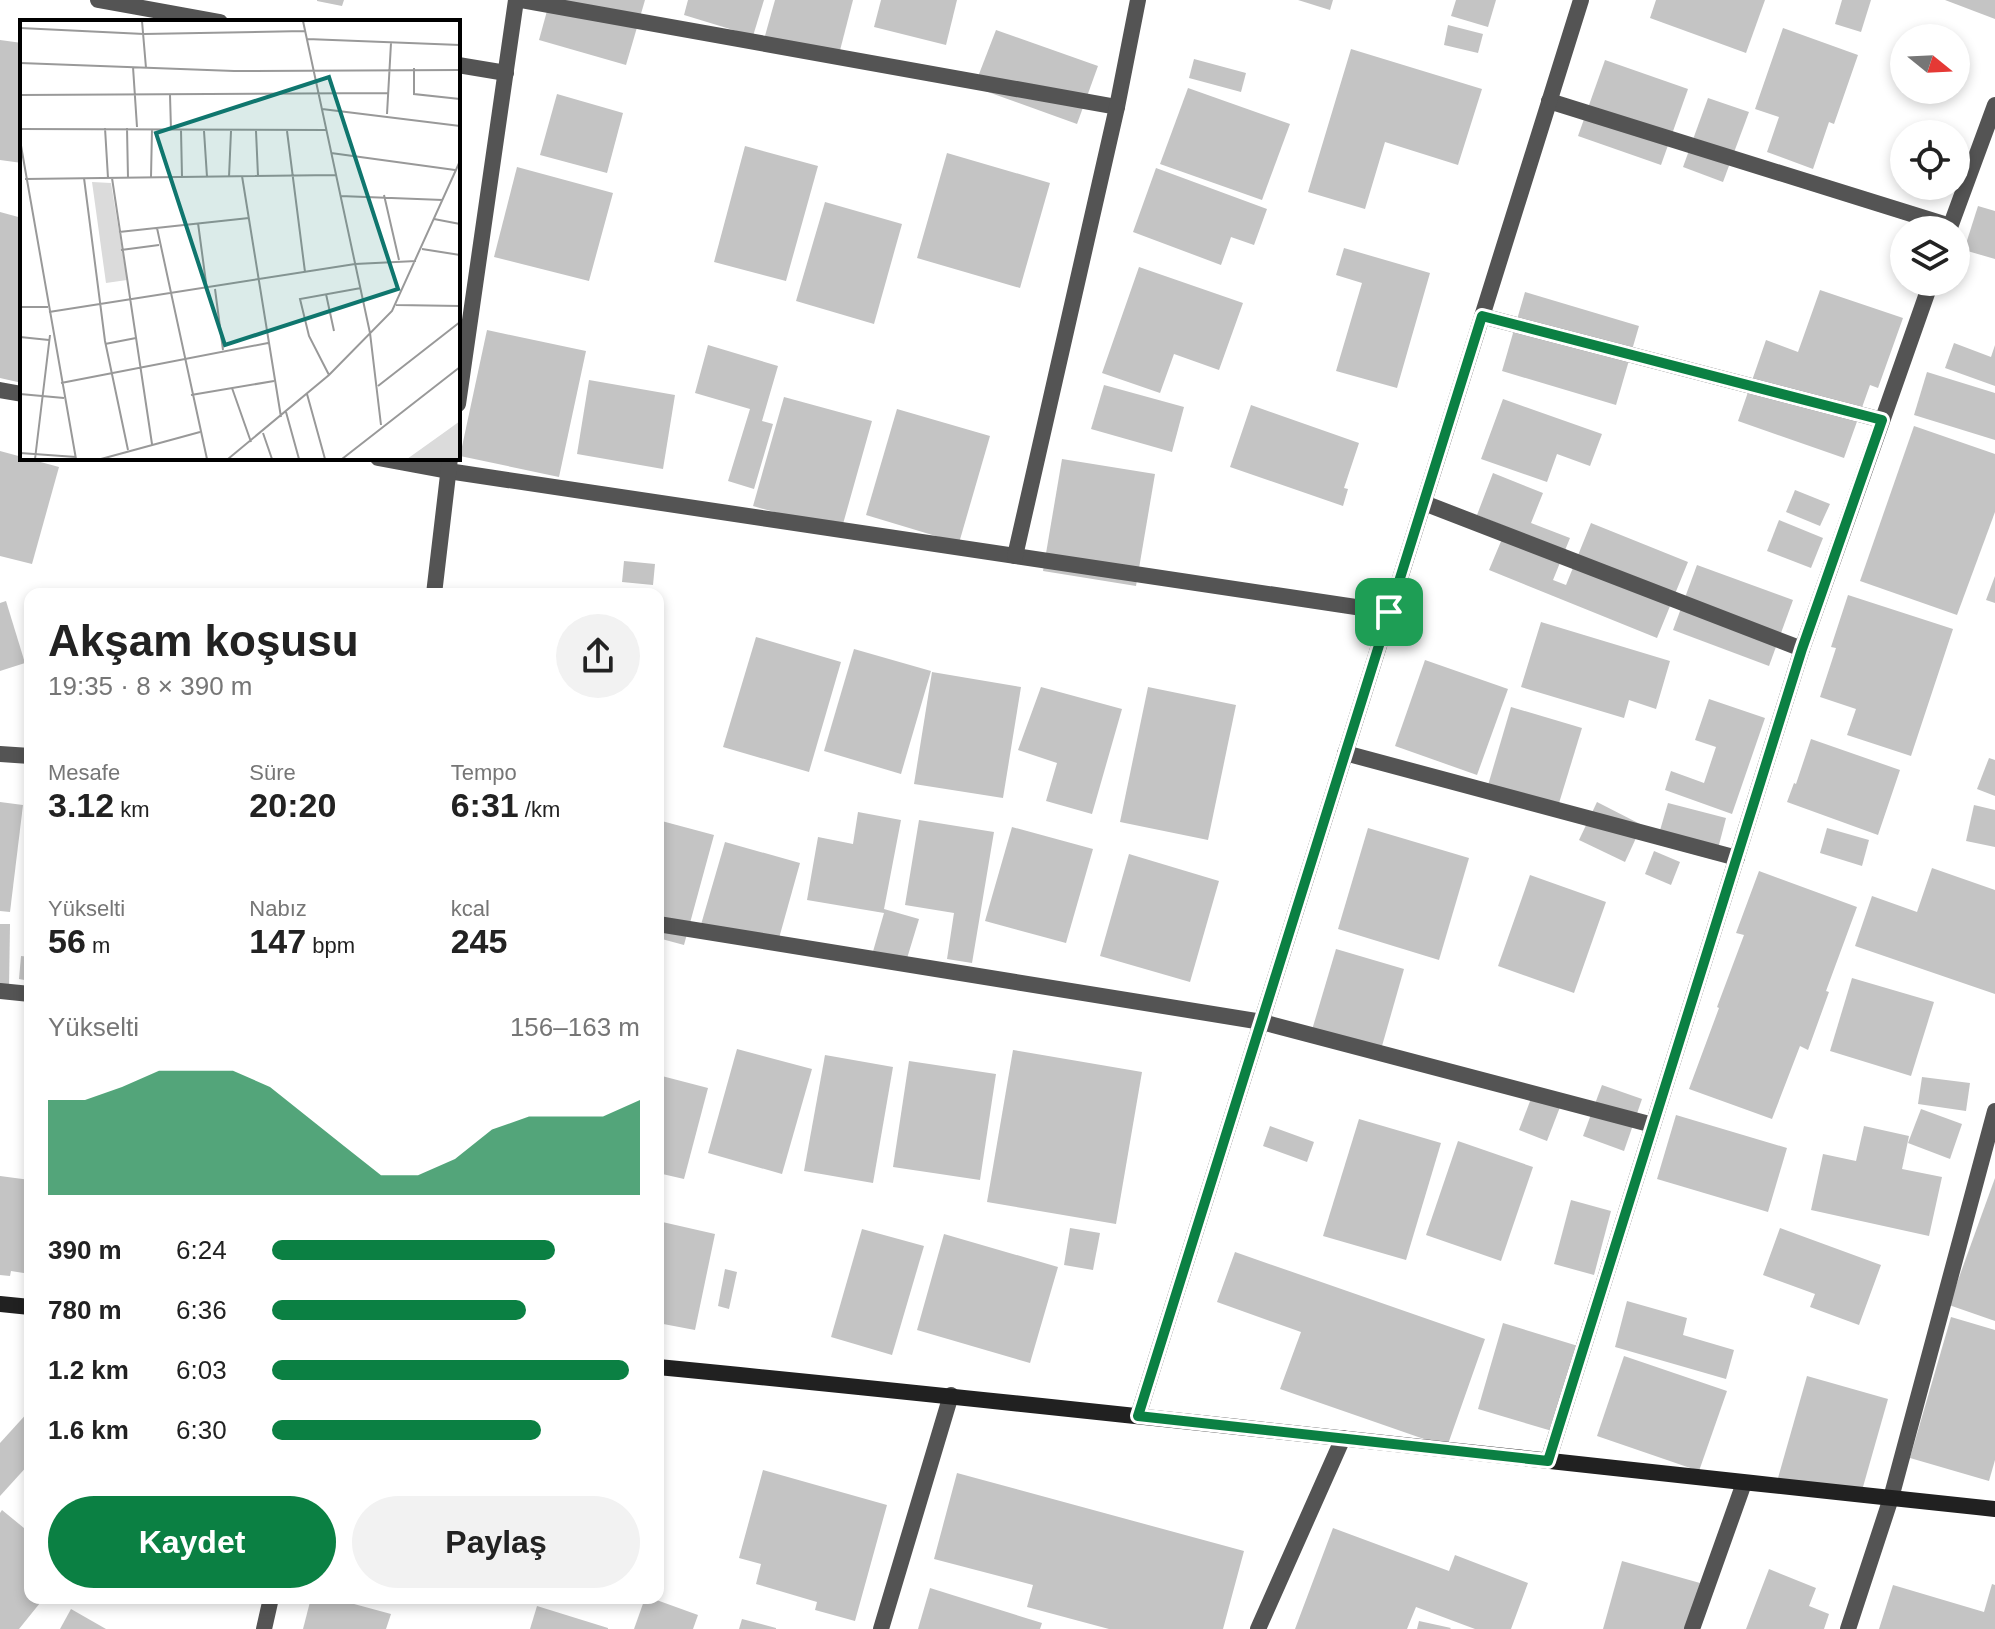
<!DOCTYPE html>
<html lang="tr">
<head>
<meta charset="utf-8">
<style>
	:root { --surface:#fff; --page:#f2f2f2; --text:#222; --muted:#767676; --accent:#0b8043 }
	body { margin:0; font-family:Arial,sans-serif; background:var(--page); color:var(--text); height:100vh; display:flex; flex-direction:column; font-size:30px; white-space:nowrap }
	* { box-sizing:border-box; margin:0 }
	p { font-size:26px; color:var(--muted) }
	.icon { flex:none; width:44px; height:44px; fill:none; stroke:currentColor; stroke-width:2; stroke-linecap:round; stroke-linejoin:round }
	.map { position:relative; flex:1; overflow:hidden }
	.panel { position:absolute; left:24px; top:588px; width:640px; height:1016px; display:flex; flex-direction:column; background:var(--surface); border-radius:16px; box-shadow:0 4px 12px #0003 }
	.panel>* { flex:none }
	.needle { width:52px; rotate:108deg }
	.tools { position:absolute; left:1890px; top:24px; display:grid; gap:16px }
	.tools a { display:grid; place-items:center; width:80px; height:80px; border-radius:50%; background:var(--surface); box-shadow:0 4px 12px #0003; font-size:40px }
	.pin { position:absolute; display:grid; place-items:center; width:68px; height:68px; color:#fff; margin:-34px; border-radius:16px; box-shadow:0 4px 12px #0006 }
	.round { display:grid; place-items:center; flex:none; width:84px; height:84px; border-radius:42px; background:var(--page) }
	.summary { display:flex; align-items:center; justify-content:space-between; height:136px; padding:0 24px }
	h1 { font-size:44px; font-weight:700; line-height:60px }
	.metrics { display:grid; grid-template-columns:repeat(3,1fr); gap:12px; height:136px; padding:8px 24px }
	.metrics div { display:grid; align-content:center }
	.metrics b { font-size:34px; font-weight:700 }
	.metrics small { font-size:22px; font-weight:400 }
	.metrics p { font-size:22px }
	.chart { height:224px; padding:16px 24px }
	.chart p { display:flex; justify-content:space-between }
	.chart svg { width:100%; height:144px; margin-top:8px; fill:var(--accent); opacity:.7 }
	.cta { display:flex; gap:16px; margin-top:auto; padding:16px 24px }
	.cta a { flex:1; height:92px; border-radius:48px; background:var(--accent); color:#fff; font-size:32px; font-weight:700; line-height:92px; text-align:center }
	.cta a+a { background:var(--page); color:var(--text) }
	ul { padding:0 24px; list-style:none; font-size:26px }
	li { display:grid; grid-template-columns:128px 96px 1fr; align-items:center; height:60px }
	li i { height:20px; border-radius:10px; background:var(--accent) }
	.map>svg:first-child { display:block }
</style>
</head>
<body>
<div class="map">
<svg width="1995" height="1629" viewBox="0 0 1995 1629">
	<rect width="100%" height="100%" fill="#fff"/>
	<g fill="#c4c4c4">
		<polygon points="317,0 344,0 342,6 317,1"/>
		<polygon points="550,0 645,0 626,65 539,40"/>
		<polygon points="688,0 764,0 753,36 684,15"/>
		<polygon points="775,0 853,0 837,62 763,43"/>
		<polygon points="881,0 957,0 946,45 874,27"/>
		<polygon points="1298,0 1333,0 1330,10"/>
		<polygon points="1456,0 1496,0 1488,27 1451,16"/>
		<polygon points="1656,0 1765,0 1746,53 1650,18"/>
		<polygon points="1842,0 1871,0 1861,32 1835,24"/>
		<polygon points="1945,0 1995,0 1995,19"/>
		<polygon points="1448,25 1483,34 1478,53 1444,45"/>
		<polygon points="1783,28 1858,55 1834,124 1829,122 1813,169 1767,152 1779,117 1755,109"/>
		<polygon points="996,30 1098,66 1077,124 974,87"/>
		<polygon points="0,40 22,43 22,163 0,160"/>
		<polygon points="1351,49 1482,89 1458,165 1385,142 1365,209 1308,192"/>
		<polygon points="1194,59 1246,73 1241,92 1189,78"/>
		<polygon points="1605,60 1688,89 1661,165 1578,136"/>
		<polygon points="1188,88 1290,124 1262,200 1160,164"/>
		<polygon points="557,94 623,113 607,173 540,155"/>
		<polygon points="1708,98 1749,112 1723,182 1683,167"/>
		<polygon points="745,146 818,166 786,281 714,262"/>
		<polygon points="947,153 1050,183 1020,288 917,258"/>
		<polygon points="517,167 613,193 589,281 494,257"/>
		<polygon points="1156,168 1267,209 1254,245 1231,237 1221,265 1133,232"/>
		<polygon points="825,202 902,224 874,324 796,301"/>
		<polygon points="1978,206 1995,211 1995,259 1964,250"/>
		<polygon points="0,212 22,218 22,383 0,378"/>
		<polygon points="1344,248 1430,273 1397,388 1336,371 1362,283 1336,275"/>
		<polygon points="1139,267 1243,303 1219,370 1174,354 1160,393 1102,373"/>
		<polygon points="1820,290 1903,318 1878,388 1870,385 1844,458 1738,421 1766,340 1798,352"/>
		<polygon points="1525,292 1639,326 1616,405 1502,371"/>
		<polygon points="487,330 586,351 559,477 460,456"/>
		<polygon points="1954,343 1991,357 1995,345 1995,386 1945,368"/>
		<polygon points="708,345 778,366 762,421 773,424 754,489 728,481 750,409 695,393"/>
		<polygon points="1927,372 1995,393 1995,440 1914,415"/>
		<polygon points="589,380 675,395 663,469 577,454"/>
		<polygon points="1104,385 1184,407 1172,452 1091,429"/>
		<polygon points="784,397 872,421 841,531 753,506"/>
		<polygon points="1503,399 1602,434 1590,466 1557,454 1547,482 1481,459"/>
		<polygon points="1251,405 1359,443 1344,488 1348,489 1343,506 1230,467"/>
		<polygon points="897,409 990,436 959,543 866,515"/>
		<polygon points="1914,426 1995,454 1995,512 1957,615 1860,581"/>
		<polygon points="0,451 59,467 32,564 0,556"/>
		<polygon points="1062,459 1155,474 1136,586 1043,571"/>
		<polygon points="1493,473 1543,493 1531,523 1570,538 1553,580 1566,585 1591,523 1688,562 1657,638 1489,570 1507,527 1477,515"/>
		<polygon points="1795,490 1830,504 1820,526 1786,512"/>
		<polygon points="1779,520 1823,538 1811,568 1767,551"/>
		<polygon points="624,561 655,564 653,585 622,582"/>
		<polygon points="1697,565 1793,600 1769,666 1673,630"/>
		<polygon points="1995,576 1995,603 1986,600"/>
		<polygon points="1848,595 1953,629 1911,756 1847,735 1856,709 1820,697 1836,648 1831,647"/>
		<polygon points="6,601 25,663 0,671 0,603"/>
		<polygon points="1541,622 1670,661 1656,709 1629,700 1624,718 1521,687"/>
		<polygon points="756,637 841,662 809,772 723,747"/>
		<polygon points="854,649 931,671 901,774 824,751"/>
		<polygon points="1425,660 1508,689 1477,775 1395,746"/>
		<polygon points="932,672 1021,687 1003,798 914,784"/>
		<polygon points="1041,687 1122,709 1092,814 1046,801 1057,763 1018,750"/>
		<polygon points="1148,687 1236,705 1208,840 1120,822"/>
		<polygon points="1709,699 1765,718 1732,814 1665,790 1671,771 1704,783 1716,747 1695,740"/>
		<polygon points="1511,707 1582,728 1556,813 1486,792"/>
		<polygon points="1811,739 1900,770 1878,835 1787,802 1794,783 1796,784"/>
		<polygon points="1989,758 1995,760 1995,796 1977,789"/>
		<polygon points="0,802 23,805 10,912 0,911"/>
		<polygon points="1597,802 1642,825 1625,862 1579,840"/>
		<polygon points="1668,803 1726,818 1715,860 1656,844"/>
		<polygon points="1974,805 1995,810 1995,847 1966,841"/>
		<polygon points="858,812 901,820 884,909 919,919 905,965 872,955 884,913 807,900 818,837 853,844"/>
		<polygon points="658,820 714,835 684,945 658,938"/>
		<polygon points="919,820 994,832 972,963 947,959 954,913 905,905"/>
		<polygon points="1012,827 1093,849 1066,943 985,921"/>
		<polygon points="1368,828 1469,858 1439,960 1338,929"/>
		<polygon points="1827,828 1869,840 1862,866 1820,853"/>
		<polygon points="725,842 800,863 776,949 700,928"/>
		<polygon points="1654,851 1680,862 1671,885 1645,874"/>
		<polygon points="1129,854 1219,881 1190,982 1100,956"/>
		<polygon points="1932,868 1995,890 1995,994 1855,946 1872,896 1917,912"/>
		<polygon points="1759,871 1857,907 1826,991 1829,992 1808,1050 1800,1046 1772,1119 1689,1089 1719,1008 1717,1007 1744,935 1736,933"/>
		<polygon points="1530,875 1606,902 1574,993 1498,966"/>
		<polygon points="0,924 10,924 9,988 0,988"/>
		<polygon points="1336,949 1404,969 1378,1060 1309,1040"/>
		<polygon points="21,956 30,957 30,981 19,979"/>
		<polygon points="1852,978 1934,1002 1911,1076 1830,1051"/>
		<polygon points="737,1049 812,1069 782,1174 708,1153"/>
		<polygon points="1013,1050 1142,1072 1116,1224 987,1202"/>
		<polygon points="825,1055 893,1067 873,1183 804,1171"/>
		<polygon points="909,1061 996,1074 980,1180 893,1167"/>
		<polygon points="658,1075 708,1088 684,1179 658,1173"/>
		<polygon points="1922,1077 1970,1083 1966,1111 1918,1104"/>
		<polygon points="1602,1085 1642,1099 1624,1151 1583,1136"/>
		<polygon points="1532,1096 1560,1107 1547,1141 1519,1130"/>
		<polygon points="1921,1109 1962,1124 1950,1159 1908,1143"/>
		<polygon points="1676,1115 1787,1148 1768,1212 1657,1179"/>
		<polygon points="1359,1119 1441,1143 1406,1260 1323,1236"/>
		<polygon points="1270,1126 1314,1142 1307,1162 1263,1146"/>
		<polygon points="1864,1126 1909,1136 1902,1169 1942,1177 1929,1236 1811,1210 1823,1154 1856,1161"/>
		<polygon points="1458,1141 1533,1167 1501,1261 1426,1235"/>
		<polygon points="0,1176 30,1180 30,1274 11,1271 10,1276 0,1275"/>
		<polygon points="1995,1178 1995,1321 1949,1305"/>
		<polygon points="1571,1200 1611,1211 1594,1275 1554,1264"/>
		<polygon points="658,1221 715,1234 695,1330 658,1323"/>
		<polygon points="1070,1228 1100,1233 1093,1270 1064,1265"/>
		<polygon points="1780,1228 1881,1265 1859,1325 1810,1307 1815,1294 1763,1275"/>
		<polygon points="862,1229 924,1246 892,1355 831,1337"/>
		<polygon points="944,1234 1058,1267 1030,1363 917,1330"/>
		<polygon points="1235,1252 1485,1339 1447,1447 1280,1389 1301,1332 1217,1302"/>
		<polygon points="725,1269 737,1272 729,1309 718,1306"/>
		<polygon points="1627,1301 1687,1318 1683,1335 1734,1350 1726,1379 1615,1347"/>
		<polygon points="1951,1317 1995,1330 1995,1460 1989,1481 1910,1458"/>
		<polygon points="1503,1323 1578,1346 1552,1431 1478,1409"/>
		<polygon points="1624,1356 1727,1391 1699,1471 1597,1436"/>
		<polygon points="1807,1376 1888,1399 1859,1501 1778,1478"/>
		<polygon points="30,1410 30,1463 0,1496 0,1443"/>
		<polygon points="763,1470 887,1505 855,1621 815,1610 817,1602 756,1584 761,1564 739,1558"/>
		<polygon points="957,1473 1244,1551 1223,1629 1109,1629 1027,1607 1033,1585 934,1559"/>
		<polygon points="2,1510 30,1533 30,1598 44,1598 19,1629 0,1629 0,1513"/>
		<polygon points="1333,1528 1449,1571 1455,1555 1528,1583 1511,1629 1475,1629 1416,1607 1407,1629 1295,1629"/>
		<polygon points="1622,1561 1700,1583 1687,1629 1603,1629"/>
		<polygon points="1769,1569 1816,1588 1809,1606 1829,1614 1824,1629 1746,1629"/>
		<polygon points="1992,1584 1995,1585 1995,1629 1879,1629 1893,1585 1984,1612"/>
		<polygon points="930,1588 1042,1623 1040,1629 918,1629"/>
		<polygon points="311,1598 332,1598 391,1614 386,1629 303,1629"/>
		<polygon points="645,1598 651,1598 698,1615 693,1629 634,1629"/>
		<polygon points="537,1606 608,1628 608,1629 530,1629"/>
		<polygon points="71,1609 106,1629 60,1629"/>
		<polygon points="742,1619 776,1628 776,1629 739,1629"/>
		<polygon points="1419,1621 1451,1628 1450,1629 1417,1629"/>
	</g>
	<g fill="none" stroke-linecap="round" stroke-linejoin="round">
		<g stroke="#545454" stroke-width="16">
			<polyline points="98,0 220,22"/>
			<polyline points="520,0 1117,107"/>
			<polyline points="458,65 506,73"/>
			<polyline points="1549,101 1950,226"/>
			<polyline points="1949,230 1995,105"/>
			<polyline points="1482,316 1882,420"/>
			<polyline points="0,390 22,394"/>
			<polyline points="458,404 516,0"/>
			<polyline points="378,458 448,471 1389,612"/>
			<polyline points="1424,503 1802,649"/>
			<polyline points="1015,556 1117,107 1138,0"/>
			<polyline points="434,594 450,458"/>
			<polyline points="1345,753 1737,858"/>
			<polyline points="0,754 30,756"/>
			<polyline points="658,924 1262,1022 1653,1125"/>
			<polyline points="0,991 30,994"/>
			<polyline points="1138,1416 1581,0"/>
			<polyline points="1548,1461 1802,649 1931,282"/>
			<polyline points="264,1629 271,1598"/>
			<polyline points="881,1629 951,1395"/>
			<polyline points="1258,1629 1343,1438"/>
			<polyline points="1692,1629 1744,1483"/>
			<polyline points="1848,1629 1891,1498 1995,1111"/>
		</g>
		<g stroke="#212121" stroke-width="16">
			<polyline points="0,1304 30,1307"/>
			<path d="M658,1367C1104,1410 1549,1462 1995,1509"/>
		</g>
	</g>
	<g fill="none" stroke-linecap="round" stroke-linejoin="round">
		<g stroke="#fff" stroke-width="16">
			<polygon id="route" points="1482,316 1882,420 1802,649 1548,1461 1138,1416"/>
		</g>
		<use href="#route" stroke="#0b8043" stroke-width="10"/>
	</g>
	<g transform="translate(20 20)">
		<rect width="440" height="440" fill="#fff"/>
		<path d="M72,162L91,163L107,260L86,263ZM440,401V439H387L429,409Z" fill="#dbdbdb"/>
		<path fill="none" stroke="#999" stroke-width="2" d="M122,1L126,48M283,1L350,313L361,405M0,8L124,14L285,11M287,19L440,25M0,43L214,51L440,50M113,47L117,107M394,48V74L440,79M0,75L368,73M150,75L151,110M302,89L440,106M367,94L371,23M85,108L88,158M107,108L108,158M0,109L306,110M161,110L162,157M184,111L187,157M236,111L238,156M267,111L285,252M0,120L56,439M311,133L435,150M222,156L261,397M131,157L132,109M209,157L211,111M64,158L85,321L108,430M92,158L132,424M5,159L316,155M364,175L379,240M320,176L423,180M414,199L440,204M178,203L187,270M137,208L187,439M99,212L229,198M402,229L440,235M101,230L139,225M195,269L203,330M306,274L314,311M376,285L440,286M0,287H28M29,292L335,244L396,241M0,317L29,320M85,324L116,318M309,355L289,316L280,279L341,268M41,363L248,323M358,366L440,302M212,368L231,422M0,374L44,378M287,374L305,439M171,375L254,361M266,392L279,439M243,413L252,439M0,433L56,437M15,439L30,315M81,439L180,412M208,439L309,355L372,291L440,141M322,439L440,347"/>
		<path fill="#0f766e" fill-opacity="0.15" stroke="#0f766e" stroke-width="4" d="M309,57L378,269L205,325L136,113Z"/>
		<rect width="440" height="440" fill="none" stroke="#000" stroke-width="4"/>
	</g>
</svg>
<div class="tools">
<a><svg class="needle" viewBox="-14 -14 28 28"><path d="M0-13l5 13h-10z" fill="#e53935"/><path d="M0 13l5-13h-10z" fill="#767676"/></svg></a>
<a><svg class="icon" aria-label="locate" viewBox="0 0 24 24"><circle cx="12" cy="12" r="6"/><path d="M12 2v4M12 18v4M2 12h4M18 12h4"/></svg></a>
<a><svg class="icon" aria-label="layers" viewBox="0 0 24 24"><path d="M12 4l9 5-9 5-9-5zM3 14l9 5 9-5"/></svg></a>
</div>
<div class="pin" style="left:1389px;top:612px;background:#1e9e55"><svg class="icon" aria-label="arrive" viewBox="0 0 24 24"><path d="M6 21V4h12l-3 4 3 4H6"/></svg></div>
<section class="panel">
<div class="summary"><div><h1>Akşam koşusu</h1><p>19:35 · 8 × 390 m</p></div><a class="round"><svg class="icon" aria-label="share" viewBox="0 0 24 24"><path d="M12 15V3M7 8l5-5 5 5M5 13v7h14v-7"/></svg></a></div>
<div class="metrics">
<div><p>Mesafe</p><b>3.12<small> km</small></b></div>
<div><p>Süre</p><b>20:20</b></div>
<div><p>Tempo</p><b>6:31<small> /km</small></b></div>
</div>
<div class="metrics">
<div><p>Yükselti</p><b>56<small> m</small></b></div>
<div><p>Nabız</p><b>147<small> bpm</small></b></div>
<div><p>kcal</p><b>245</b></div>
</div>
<div class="chart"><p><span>Yükselti</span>156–163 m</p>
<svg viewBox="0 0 160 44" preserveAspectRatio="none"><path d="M0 44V15L10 15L20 11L30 6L40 6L50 6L60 11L70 20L80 29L90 38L100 38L110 33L120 24L130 20L140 20L150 20L160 15V44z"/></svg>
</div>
<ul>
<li><b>390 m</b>6:24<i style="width:77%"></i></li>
<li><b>780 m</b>6:36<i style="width:69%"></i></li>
<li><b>1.2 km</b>6:03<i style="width:97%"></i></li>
<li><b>1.6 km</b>6:30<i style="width:73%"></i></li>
</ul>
<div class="cta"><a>Kaydet</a><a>Paylaş</a></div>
</section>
</div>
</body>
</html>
